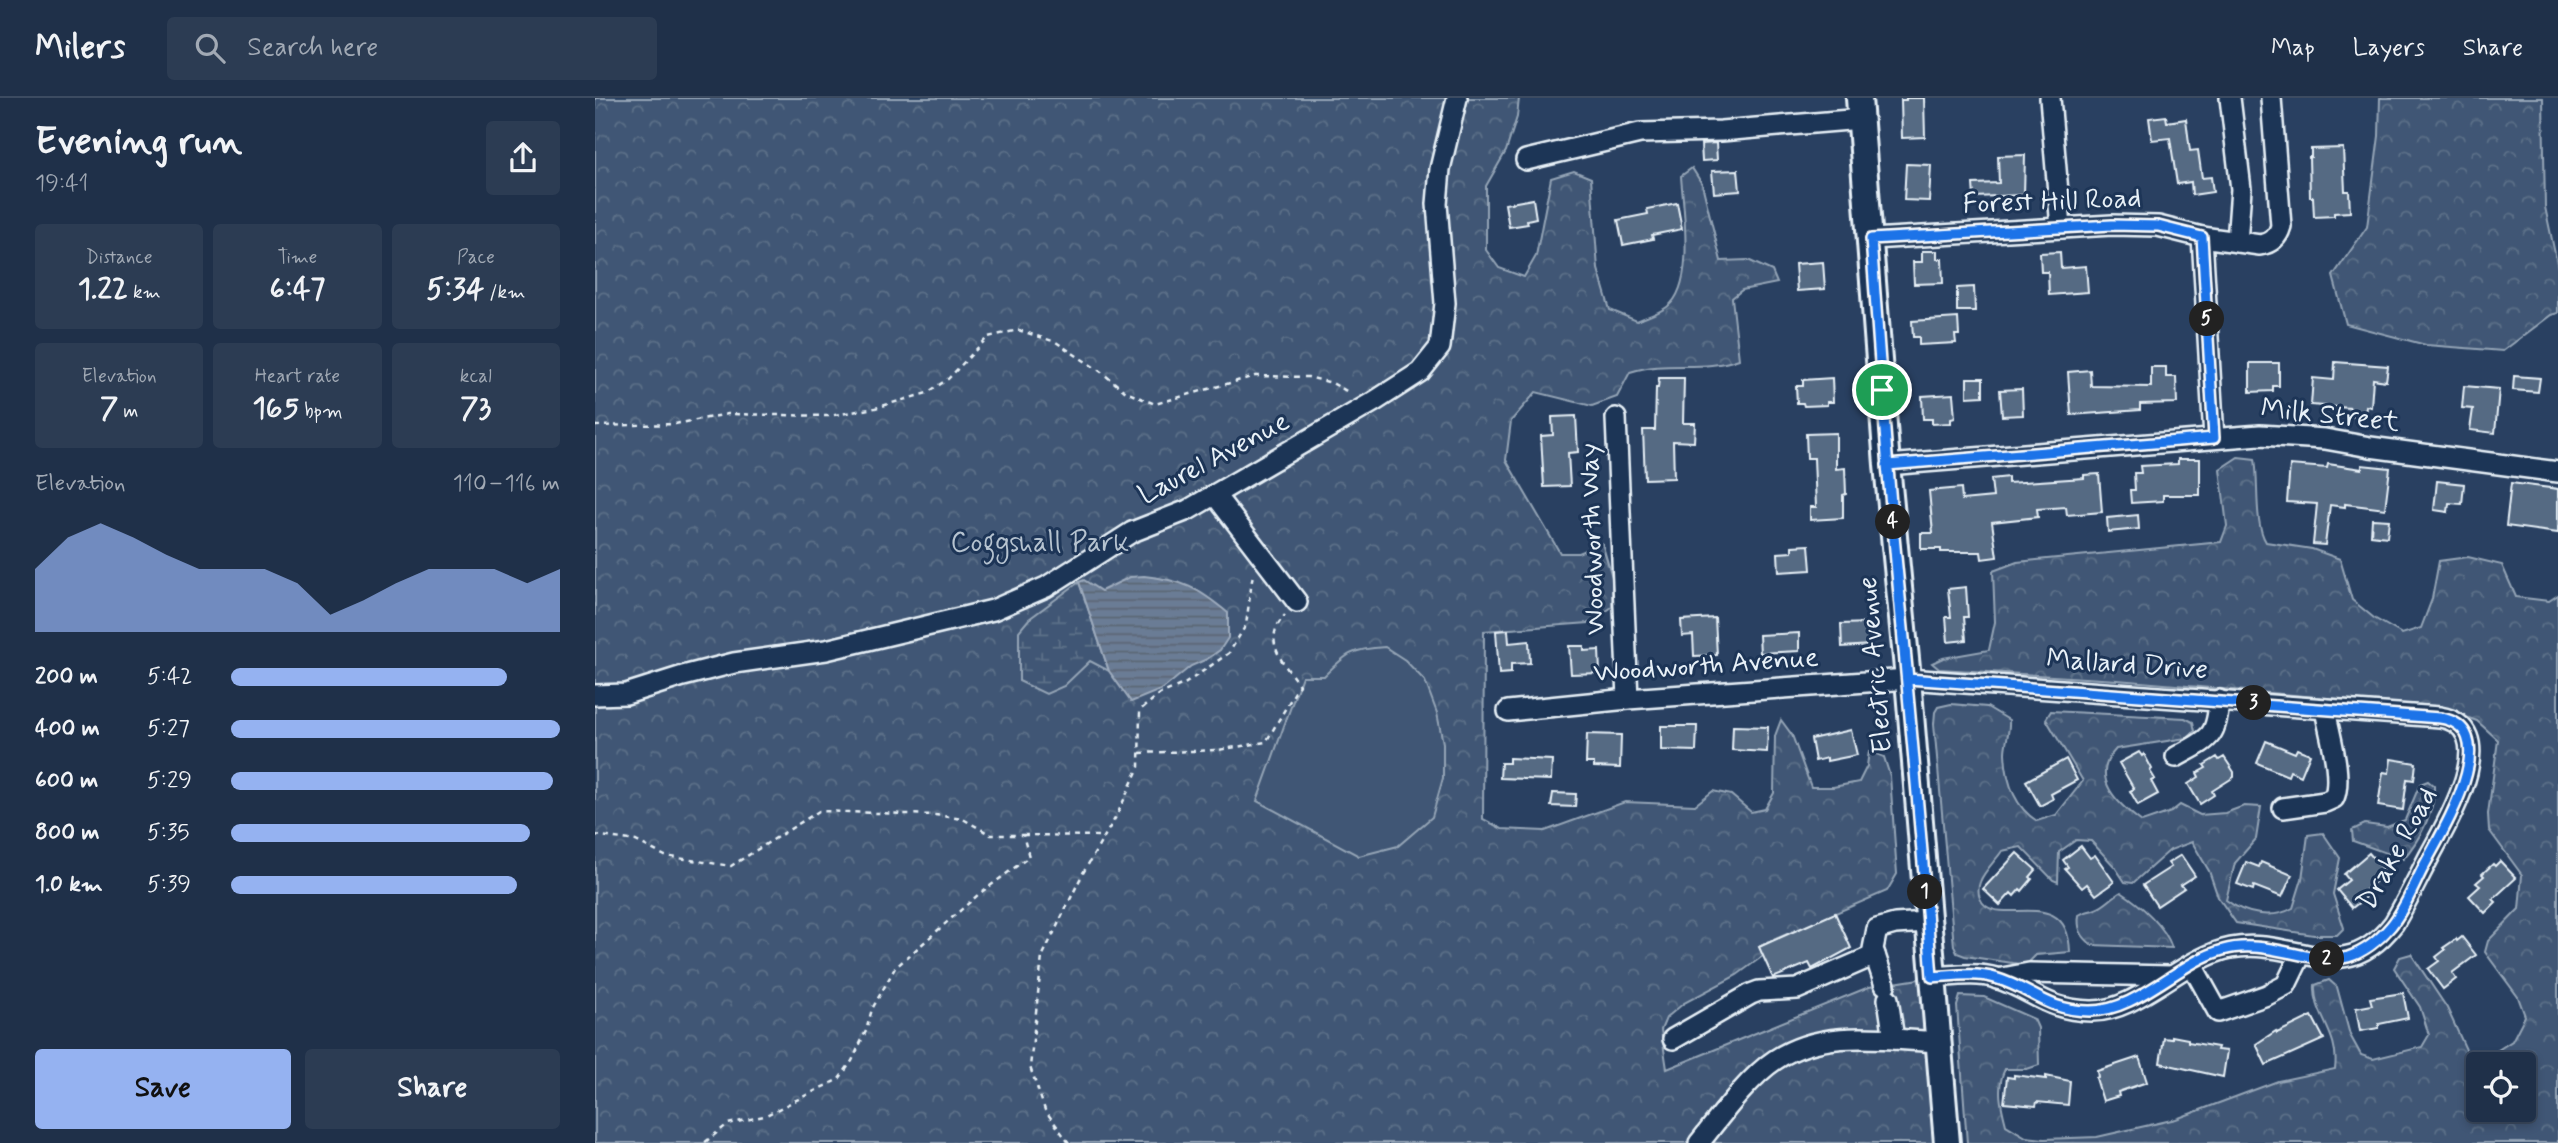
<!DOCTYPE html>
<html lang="en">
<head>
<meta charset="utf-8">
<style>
	:root { --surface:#1f3049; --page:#2c3c53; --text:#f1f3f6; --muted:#a1a9b4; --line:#3c4b61; --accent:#95b2f1 }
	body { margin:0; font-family:Mynerve,sans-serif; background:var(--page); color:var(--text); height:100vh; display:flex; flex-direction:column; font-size:26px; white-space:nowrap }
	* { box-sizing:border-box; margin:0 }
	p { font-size:23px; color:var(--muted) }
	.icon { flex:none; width:38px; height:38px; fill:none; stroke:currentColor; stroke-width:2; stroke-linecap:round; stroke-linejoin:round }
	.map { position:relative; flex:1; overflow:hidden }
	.drawer { display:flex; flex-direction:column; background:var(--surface); width:595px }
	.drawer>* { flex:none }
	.fabs { position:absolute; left:1871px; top:954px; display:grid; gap:14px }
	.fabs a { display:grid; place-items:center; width:70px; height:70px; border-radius:7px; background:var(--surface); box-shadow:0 4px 10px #0003,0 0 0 2px var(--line); font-size:35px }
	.pin { position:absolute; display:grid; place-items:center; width:60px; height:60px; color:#fff; margin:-30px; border:4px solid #fff; border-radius:50%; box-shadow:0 2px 7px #0007 }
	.km { position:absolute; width:35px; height:35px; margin:-18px; border-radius:50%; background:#222; color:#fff; font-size:19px; line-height:35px; text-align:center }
	.round { display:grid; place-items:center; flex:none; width:74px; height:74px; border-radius:7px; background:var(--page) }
	.head { display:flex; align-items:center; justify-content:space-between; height:119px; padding:0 35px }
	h1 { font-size:38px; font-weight:700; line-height:52px }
	.stats { display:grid; grid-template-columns:repeat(3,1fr); gap:10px; height:119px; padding:7px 35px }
	.stats div { display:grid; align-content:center; border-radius:7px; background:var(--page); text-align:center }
	.stats b { font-size:30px; font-weight:700 }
	.stats small { font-size:19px; font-weight:400 }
	.stats p { font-size:19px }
	.chart { height:196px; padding:14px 35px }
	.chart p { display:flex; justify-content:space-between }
	.chart svg { width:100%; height:126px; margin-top:7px; fill:var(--accent); opacity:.7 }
	.action { display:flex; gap:14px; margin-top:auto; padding:14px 35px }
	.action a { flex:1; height:80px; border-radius:7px; background:var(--accent); color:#111; font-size:28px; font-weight:700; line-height:80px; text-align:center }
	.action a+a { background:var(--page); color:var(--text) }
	ul { padding:0 35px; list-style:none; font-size:23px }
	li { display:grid; grid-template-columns:112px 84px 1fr; align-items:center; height:52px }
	li i { height:18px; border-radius:9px; background:var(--accent) }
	header { display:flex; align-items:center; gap:42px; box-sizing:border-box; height:98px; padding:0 35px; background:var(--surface); border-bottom:2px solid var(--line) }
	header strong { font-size:33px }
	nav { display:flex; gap:38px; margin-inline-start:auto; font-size:24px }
	.search { width:490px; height:63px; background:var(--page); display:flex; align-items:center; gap:18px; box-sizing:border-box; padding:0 24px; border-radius:7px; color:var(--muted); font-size:26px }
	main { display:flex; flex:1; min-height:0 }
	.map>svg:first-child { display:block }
</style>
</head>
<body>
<header>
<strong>Milers</strong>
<div class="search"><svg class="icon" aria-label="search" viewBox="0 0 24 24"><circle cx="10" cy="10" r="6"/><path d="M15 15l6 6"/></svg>Search here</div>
<nav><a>Map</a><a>Layers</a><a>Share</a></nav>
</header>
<main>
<section class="drawer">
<div class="head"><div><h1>Evening run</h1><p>19:41</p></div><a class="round"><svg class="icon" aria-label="share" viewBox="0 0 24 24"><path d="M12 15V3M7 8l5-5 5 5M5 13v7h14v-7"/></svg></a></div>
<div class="stats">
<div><p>Distance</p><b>1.22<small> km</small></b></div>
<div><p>Time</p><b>6:47</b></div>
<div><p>Pace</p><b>5:34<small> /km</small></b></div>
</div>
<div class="stats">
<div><p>Elevation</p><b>7<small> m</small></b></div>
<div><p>Heart rate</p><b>165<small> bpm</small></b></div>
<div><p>kcal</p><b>73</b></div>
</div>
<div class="chart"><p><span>Elevation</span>110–116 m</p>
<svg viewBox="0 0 160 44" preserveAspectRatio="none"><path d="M0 44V22L10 11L20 6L30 11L40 17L50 22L60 22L70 22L80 27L90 38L100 33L110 27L120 22L130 22L140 22L150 27L160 22V44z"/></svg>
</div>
<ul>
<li><b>200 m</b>5:42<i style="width:84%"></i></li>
<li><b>400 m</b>5:27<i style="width:100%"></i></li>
<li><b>600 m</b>5:29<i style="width:98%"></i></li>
<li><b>800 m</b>5:35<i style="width:91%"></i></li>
<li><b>1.0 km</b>5:39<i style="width:87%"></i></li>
</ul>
<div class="action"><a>Save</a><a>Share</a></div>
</section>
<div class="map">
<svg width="1963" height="1045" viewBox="0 0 1963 1045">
	<defs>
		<pattern id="forest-crowns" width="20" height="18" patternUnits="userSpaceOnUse" patternTransform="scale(1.75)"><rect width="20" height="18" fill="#415774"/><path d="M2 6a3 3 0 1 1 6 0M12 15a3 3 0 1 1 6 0" fill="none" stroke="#5c7089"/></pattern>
		<pattern id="wetland-marsh" width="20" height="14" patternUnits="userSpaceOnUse" patternTransform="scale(1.75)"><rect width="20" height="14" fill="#415774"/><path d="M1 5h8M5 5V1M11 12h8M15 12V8" fill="none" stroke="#5c7089"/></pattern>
		<pattern id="water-rules" width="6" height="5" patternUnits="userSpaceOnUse" patternTransform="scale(1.75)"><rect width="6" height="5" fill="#6b7c95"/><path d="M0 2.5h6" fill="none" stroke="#5a6573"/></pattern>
	</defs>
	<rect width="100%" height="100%" fill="#294061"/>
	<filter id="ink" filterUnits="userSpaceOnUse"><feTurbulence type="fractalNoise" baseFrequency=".0143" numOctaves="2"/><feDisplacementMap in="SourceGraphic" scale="14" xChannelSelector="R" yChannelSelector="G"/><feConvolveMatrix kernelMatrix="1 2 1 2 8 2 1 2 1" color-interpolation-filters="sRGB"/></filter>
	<g filter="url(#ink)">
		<g fill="url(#forest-crowns)" stroke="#94a4b6" stroke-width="2" fill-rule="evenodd">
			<path d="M0,0H924L922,19L911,53L891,88V152L904,170L929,179L941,158L956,80L979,73L996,80L1003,171L1015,212L1042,223C1051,219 1064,215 1072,209C1101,188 1088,110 1086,78L1097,70L1107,86L1126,163L1153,162L1177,173L1182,185L1147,192L1137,200L1144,261C1108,274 1072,262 1035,274L1022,299L997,308L941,294L916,323L911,362L965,455H983L1007,445L1017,479V509L994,525L889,533L888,721L907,731L950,733L1030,704L1100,707L1118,693L1136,697L1156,714L1170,711L1179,695L1180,638L1186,622L1197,637L1216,689H1238L1264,684L1272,668L1274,653L1289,659L1295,678L1302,776L1292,793L1164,848L1168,858L1142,877L1089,905L1071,920L1066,932L1072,971L1274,889L1337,879L1352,1045H0Z"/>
			<polygon points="1785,0 1948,0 1950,109 1963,170 1963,215 1956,217 1908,253 1831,247 1751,226 1738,178 1772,129 1784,38"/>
			<path d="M1643,359L1660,361C1664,385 1659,425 1671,444L1717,451L1745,461L1757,502L1779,520L1807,536L1826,530L1837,501L1844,463L1873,459L1907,467L1921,499L1954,503L1963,497V1045H1372L1362,908L1365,898L1389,899L1439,921L1443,930L1444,967L1432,971H1410C1401,989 1406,1008 1411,1027L1431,1039L1449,1041L1502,1039L1581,1021L1683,983L1740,971C1745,935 1718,917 1720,887L1734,882L1742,889L1755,937L1766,957L1778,961L1827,949L1834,937L1825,909L1799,870L1805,859L1816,856L1852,910L1872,954L1892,959L1917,943L1930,918L1923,899L1890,854L1893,843L1924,811L1927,777L1894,732L1893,716L1903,642L1882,623L1848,611L1815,607L1522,582L1344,571L1337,565L1348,560L1394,552L1400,524L1398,473L1422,464L1626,444L1632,428L1625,371ZM1883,966H1928V1012H1883Z"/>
			<path d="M1356,606L1392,609L1414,622C1415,635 1410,644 1410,655C1411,681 1418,708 1442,723L1461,717L1488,683L1451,621L1456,613L1590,620L1598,624L1600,633L1591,640L1521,651C1493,680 1524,707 1547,724L1576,714L1585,707L1605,717L1630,715L1649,708L1666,709L1661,741L1640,765L1631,802C1649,816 1677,822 1698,810L1707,781L1713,737L1728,735L1745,760L1738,796L1749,830L1742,837H1719L1641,825L1623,799L1614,773L1597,744L1575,752L1538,785L1530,784L1520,769L1496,743L1481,742L1464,754L1463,784L1458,782L1426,749L1407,753C1401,762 1389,773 1385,784C1383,789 1383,796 1385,800C1398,834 1473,782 1475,854L1441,857L1431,867L1370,858L1362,855L1359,848L1339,626L1340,614L1343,609Z"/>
			<path d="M1833,683L1839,688C1841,712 1824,743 1808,761L1758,743L1757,732L1770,726L1792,729L1810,722L1825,686Z"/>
			<path d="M1526,794C1545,806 1571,829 1577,850L1497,847C1486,838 1482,831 1484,817C1490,813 1494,814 1501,811C1510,808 1517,799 1526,794Z"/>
		</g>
		<polygon fill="url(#wetland-marsh)" stroke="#94a4b6" stroke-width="2" points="484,484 514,573 495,563 469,588 451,596 424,583 424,533 434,521"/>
		<path fill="#415774" stroke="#94a4b6" stroke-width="2" d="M790,549L810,562L830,583L842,615L848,645V680L837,719L803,748L764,758L662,703L707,578H729C752,555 757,551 790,549Z"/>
		<path fill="url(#water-rules)" stroke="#9dabbd" stroke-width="2" d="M549,478C588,482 603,490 633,515V540L625,552L612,561L596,568L568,591L536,604L514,573L484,484L489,482L506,493L535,479Z"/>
		<g fill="#556a83" stroke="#e8f1f8" stroke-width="2">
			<polygon points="1311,0 1329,0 1330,39 1307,40 1306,2 1311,2"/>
			<polygon points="1571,18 1572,24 1591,21 1595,53 1603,52 1607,80 1616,79 1618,94 1597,97 1596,84 1582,86 1575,40 1557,42 1554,20"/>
			<polygon points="1121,45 1122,62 1107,63 1106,46"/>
			<polygon points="1748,50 1750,93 1754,93 1755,114 1739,115 1739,118 1719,119 1718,99 1715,99 1714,59 1716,59 1716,51"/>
			<polygon points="1430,57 1429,97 1379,99 1378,86 1404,85 1403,58"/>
			<polygon points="1311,66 1336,67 1334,103 1309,102"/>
			<polygon points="1143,72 1145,93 1119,95 1117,73"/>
			<polygon points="938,101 941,120 932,122 933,126 914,129 910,106"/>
			<polygon points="1082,105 1087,131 1057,137 1058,141 1028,147 1023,122 1053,116 1052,111"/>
			<polygon points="1327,153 1342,153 1342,161 1347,161 1348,185 1319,186 1318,164 1327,164"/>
			<polygon points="1465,154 1466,170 1491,168 1493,194 1454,197 1453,174 1446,174 1445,155"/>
			<polygon points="1228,164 1230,191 1202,193 1200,166"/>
			<polygon points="1379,189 1380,213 1362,213 1362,190"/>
			<polygon points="1363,220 1364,237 1360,237 1361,245 1324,247 1324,239 1318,239 1317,223"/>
			<polygon points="1740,264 1793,268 1791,283 1778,281 1776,309 1771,308 1770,317 1767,316 1766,320 1754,318 1755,310 1716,307 1718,280 1739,282"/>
			<polygon points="1655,265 1684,265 1684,288 1678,288 1678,293 1655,294"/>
			<polygon points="1556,269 1571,269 1571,279 1581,279 1582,305 1545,306 1545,312 1476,317 1473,274 1495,272 1496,288 1556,289"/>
			<polygon points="1919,278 1945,280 1943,294 1918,292"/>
			<polygon points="1064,280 1089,280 1088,325 1100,325 1099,344 1078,343 1079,380 1050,381 1048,332 1060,332 1061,290 1063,290"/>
			<polygon points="1237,280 1238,304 1232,304 1232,307 1209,308 1208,305 1202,305 1201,288 1208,288 1208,282"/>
			<polygon points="1372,280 1388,280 1388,298 1372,299"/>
			<polygon points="1869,288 1904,291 1900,335 1875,332 1878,311 1867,310"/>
			<polygon points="1427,291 1428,317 1407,318 1405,292"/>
			<polygon points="1358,296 1360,320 1356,321 1356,325 1337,326 1337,321 1328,321 1327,298"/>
			<polygon points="981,318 983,354 973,355 975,388 949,389 946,338 958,337 957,319"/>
			<polygon points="1241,335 1241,371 1250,370 1251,396 1248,397 1248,420 1215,422 1215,409 1221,409 1219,360 1212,360 1211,336"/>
			<polygon points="1583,361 1605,361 1605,397 1568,397 1568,403 1536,405 1535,392 1540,392 1539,375 1546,375 1545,368 1583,366"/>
			<polygon points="1733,366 1767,371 1767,367 1795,370 1790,411 1750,406 1750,409 1735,407 1730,447 1718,446 1722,406 1692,404 1695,367 1732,370"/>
			<polygon points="1504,376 1507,414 1472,417 1471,409 1442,411 1443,419 1397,424 1402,459 1387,461 1386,454 1346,454 1346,451 1326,451 1326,435 1338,435 1334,393 1366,390 1367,402 1398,399 1396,381 1413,379 1413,385 1489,380 1489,377"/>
			<polygon points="1842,383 1869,386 1867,406 1854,405 1853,414 1839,412"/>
			<polygon points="1916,385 1963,391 1963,435 1911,428"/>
			<polygon points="1543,417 1544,431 1513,434 1512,420"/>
			<polygon points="1777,421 1794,422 1792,439 1776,437"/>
			<polygon points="1214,447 1216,472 1184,474 1183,455 1197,454 1197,448"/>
			<polygon points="1371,489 1373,519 1369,519 1371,542 1353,544 1351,519 1356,519 1353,491"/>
			<polygon points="1120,520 1122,557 1099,558 1098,537 1087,538 1086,522"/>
			<polygon points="1275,525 1276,547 1247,549 1246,526"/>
			<polygon points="913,532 914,545 934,543 935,565 916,566 916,575 904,576 901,533"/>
			<polygon points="1204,535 1204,553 1165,555 1164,537"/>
			<polygon points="974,548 989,548 989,553 1004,552 1005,575 976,576"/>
			<polygon points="1066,628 1102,628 1101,653 1066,652"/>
			<polygon points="1138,628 1173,629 1172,654 1137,652"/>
			<polygon points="1256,632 1262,657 1232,663 1232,660 1220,663 1216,641"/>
			<polygon points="992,636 1026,637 1025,670 999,669 999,665 991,665"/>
			<polygon points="1671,643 1700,655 1702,651 1715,656 1706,678 1695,673 1693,678 1662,665"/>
			<polygon points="1544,654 1547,658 1549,656 1557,671 1555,673 1560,681 1556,683 1563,696 1543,707 1535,693 1539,691 1524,665"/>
			<polygon points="1622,659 1624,662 1629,659 1639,674 1639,679 1617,693 1619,697 1605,706 1593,686 1604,679 1602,675 1611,670 1609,667"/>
			<polygon points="914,660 957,662 956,682 905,680 906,665 914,665"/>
			<polygon points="1471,661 1482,682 1456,696 1458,701 1445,708 1431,683"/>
			<polygon points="1796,661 1821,665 1819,682 1812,681 1808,712 1783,708 1788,674 1794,675"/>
			<polygon points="958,695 981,696 980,709 956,708"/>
			<polygon points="1486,748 1495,760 1500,757 1519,784 1501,797 1492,786 1487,790 1470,771 1473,769 1468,762"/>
			<polygon points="1422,755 1441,772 1435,779 1437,781 1427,793 1425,791 1419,798 1416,795 1405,807 1388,791"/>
			<polygon points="1774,755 1791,775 1766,796 1770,800 1757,810 1742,792 1754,782 1749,776"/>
			<polygon points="1586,757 1600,778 1586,787 1589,790 1562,808 1548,787 1576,769 1573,765"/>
			<polygon points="1905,763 1921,780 1898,801 1901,804 1890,815 1874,798 1885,788 1881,785 1889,778 1887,776 1898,766 1900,768"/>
			<polygon points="1651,764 1664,769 1666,764 1697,777 1687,799 1659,788 1658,792 1642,786"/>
			<polygon points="1240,815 1256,850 1217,871 1214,865 1178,880 1164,849"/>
			<polygon points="1867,839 1881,857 1857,875 1861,881 1848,891 1833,871 1844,863 1841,859 1850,852 1848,850 1861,841 1862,843"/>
			<polygon points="1808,895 1813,920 1784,926 1784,930 1765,933 1761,910 1777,907 1775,900"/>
			<polygon points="1717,918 1729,941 1671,967 1661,946 1681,933 1682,935"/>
			<polygon points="1577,938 1593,941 1593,944 1623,949 1622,952 1632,953 1628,979 1565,965 1569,940 1577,941"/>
			<polygon points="1544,959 1552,984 1523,994 1524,998 1508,1003 1501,980 1503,979 1502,973"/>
			<polygon points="1419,977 1451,981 1451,978 1475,983 1473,1007 1442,1004 1441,1008 1409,1005 1412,979 1419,980"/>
		</g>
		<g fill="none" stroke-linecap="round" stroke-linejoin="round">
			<g stroke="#e8f1f8" stroke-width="24">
				<g id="minor">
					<polyline points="1455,0 1466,130"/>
					<polyline points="1635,0 1646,91 1642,144"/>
					<polyline points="931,62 1045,35 1126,33 1266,21"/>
					<polyline points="1607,139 1619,340"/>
					<path d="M1276,141L1517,127L1563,128L1607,139L1665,147C1677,145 1683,139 1686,128L1676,0"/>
					<polyline points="1021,320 1033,601"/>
					<polyline points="1292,367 1665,337 1730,341 1775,349 1963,374"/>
					<polyline points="620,397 702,504"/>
					<polyline points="0,597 31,596 88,578 139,565 231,552 398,512 451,489 537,434 593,412 780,303 825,274 845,249 850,205 842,106 845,71 862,0"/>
					<path d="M913,613L1033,601L1313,581L1845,619C1910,630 1851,727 1835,757C1823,780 1812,803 1799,825C1747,893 1700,838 1636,850C1589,859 1543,914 1496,913C1450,912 1439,892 1401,880C1381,874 1358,878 1337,879"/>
					<path d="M1581,659C1613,641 1622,641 1624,602"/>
					<path d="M1688,710L1730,704L1739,700C1748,678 1734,635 1730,611"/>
					<polyline points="1597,867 1623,914 1672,897 1691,887 1706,856"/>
					<polyline points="1402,881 1434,875 1576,878"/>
					<polyline points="1290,887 1278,851 1282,831 1300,826 1333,824"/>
					<polyline points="1293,901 1299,941"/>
					<polyline points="1078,941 1156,896 1164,893 1202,891 1280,857"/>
					<path d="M1104,1045C1124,1020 1154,979 1180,962C1228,930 1288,941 1342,944"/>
				</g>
			</g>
			<g stroke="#e8f1f8" stroke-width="30">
				<polyline id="major" points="1264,0 1292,367 1313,581 1352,1045"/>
			</g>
			<g stroke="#e8f1f8" stroke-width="2.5" stroke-dasharray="5 5" stroke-linecap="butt">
				<polyline points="0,328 80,326 133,316 234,318 280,310 332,295 353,281 393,239 423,232 461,244 505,273 531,294 560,306 660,278 713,279 737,285 755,295"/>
				<path d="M545,655L623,652L671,644L704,587C688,564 666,543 690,517"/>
				<polyline points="0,737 41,743 70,758 136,768 224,713 340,717 368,721 396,737 428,737 434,759 384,796 300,870 277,911 271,933 257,963 244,981 169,1018 133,1026 109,1045"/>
				<polyline points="428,737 508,738"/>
				<polyline points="474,1045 450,1012 435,969 447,859 488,775 522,717 544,669 545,612 565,596 591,585 634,555 651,527 658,475"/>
			</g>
			<use href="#minor" stroke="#1d3557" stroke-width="19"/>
			<use href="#major" stroke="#1d3557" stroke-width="24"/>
		</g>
	</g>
	<g fill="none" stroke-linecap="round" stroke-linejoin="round" filter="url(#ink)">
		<g stroke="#fff" stroke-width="14">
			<path id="route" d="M1287,292C1301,488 1323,683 1337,879C1357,878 1380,874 1400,880C1438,891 1450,912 1494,913C1542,914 1583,864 1628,852C1672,839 1717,869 1753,859C1769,854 1785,841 1796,828C1810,811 1819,787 1829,768C1845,737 1913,630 1845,620L1313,581L1292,367L1619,340L1607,139L1563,128L1517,127L1276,141L1287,292"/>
		</g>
		<use href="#route" stroke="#1a73e8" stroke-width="9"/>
	</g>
	<g text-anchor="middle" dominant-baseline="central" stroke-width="6" stroke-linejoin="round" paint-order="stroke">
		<g font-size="28" fill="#e8f1f8" stroke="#1d3557">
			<text transform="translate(1457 104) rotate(-2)">Forest Hill Road</text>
			<text transform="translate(1735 318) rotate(6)">Milk Street</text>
			<text transform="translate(619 361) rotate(-28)">Laurel Avenue</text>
			<text transform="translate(998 441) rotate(-92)">Woodworth Way</text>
			<text transform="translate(1281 567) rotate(-95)">Electric Avenue</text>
			<text transform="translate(1532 567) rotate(4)">Mallard Drive</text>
			<text transform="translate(1111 568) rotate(-4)">Woodworth Avenue</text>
			<text transform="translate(1803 751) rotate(-61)">Drake Road</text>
		</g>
		<g font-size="28" fill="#b6c3d0" stroke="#1d3557">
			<text x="445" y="445">Coggshall Park</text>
		</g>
	</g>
</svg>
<div class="fabs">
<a><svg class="icon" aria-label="locate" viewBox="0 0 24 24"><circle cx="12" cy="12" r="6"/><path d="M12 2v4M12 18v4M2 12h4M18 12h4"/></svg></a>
</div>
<div class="pin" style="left:1287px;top:292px;background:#1e9e55"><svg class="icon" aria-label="arrive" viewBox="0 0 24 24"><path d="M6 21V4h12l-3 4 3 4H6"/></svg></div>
<b class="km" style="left:1330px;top:794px">1</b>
<b class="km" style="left:1732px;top:861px">2</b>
<b class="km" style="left:1659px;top:605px">3</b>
<b class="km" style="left:1298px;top:424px">4</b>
<b class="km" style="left:1612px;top:221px">5</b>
</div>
</main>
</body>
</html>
